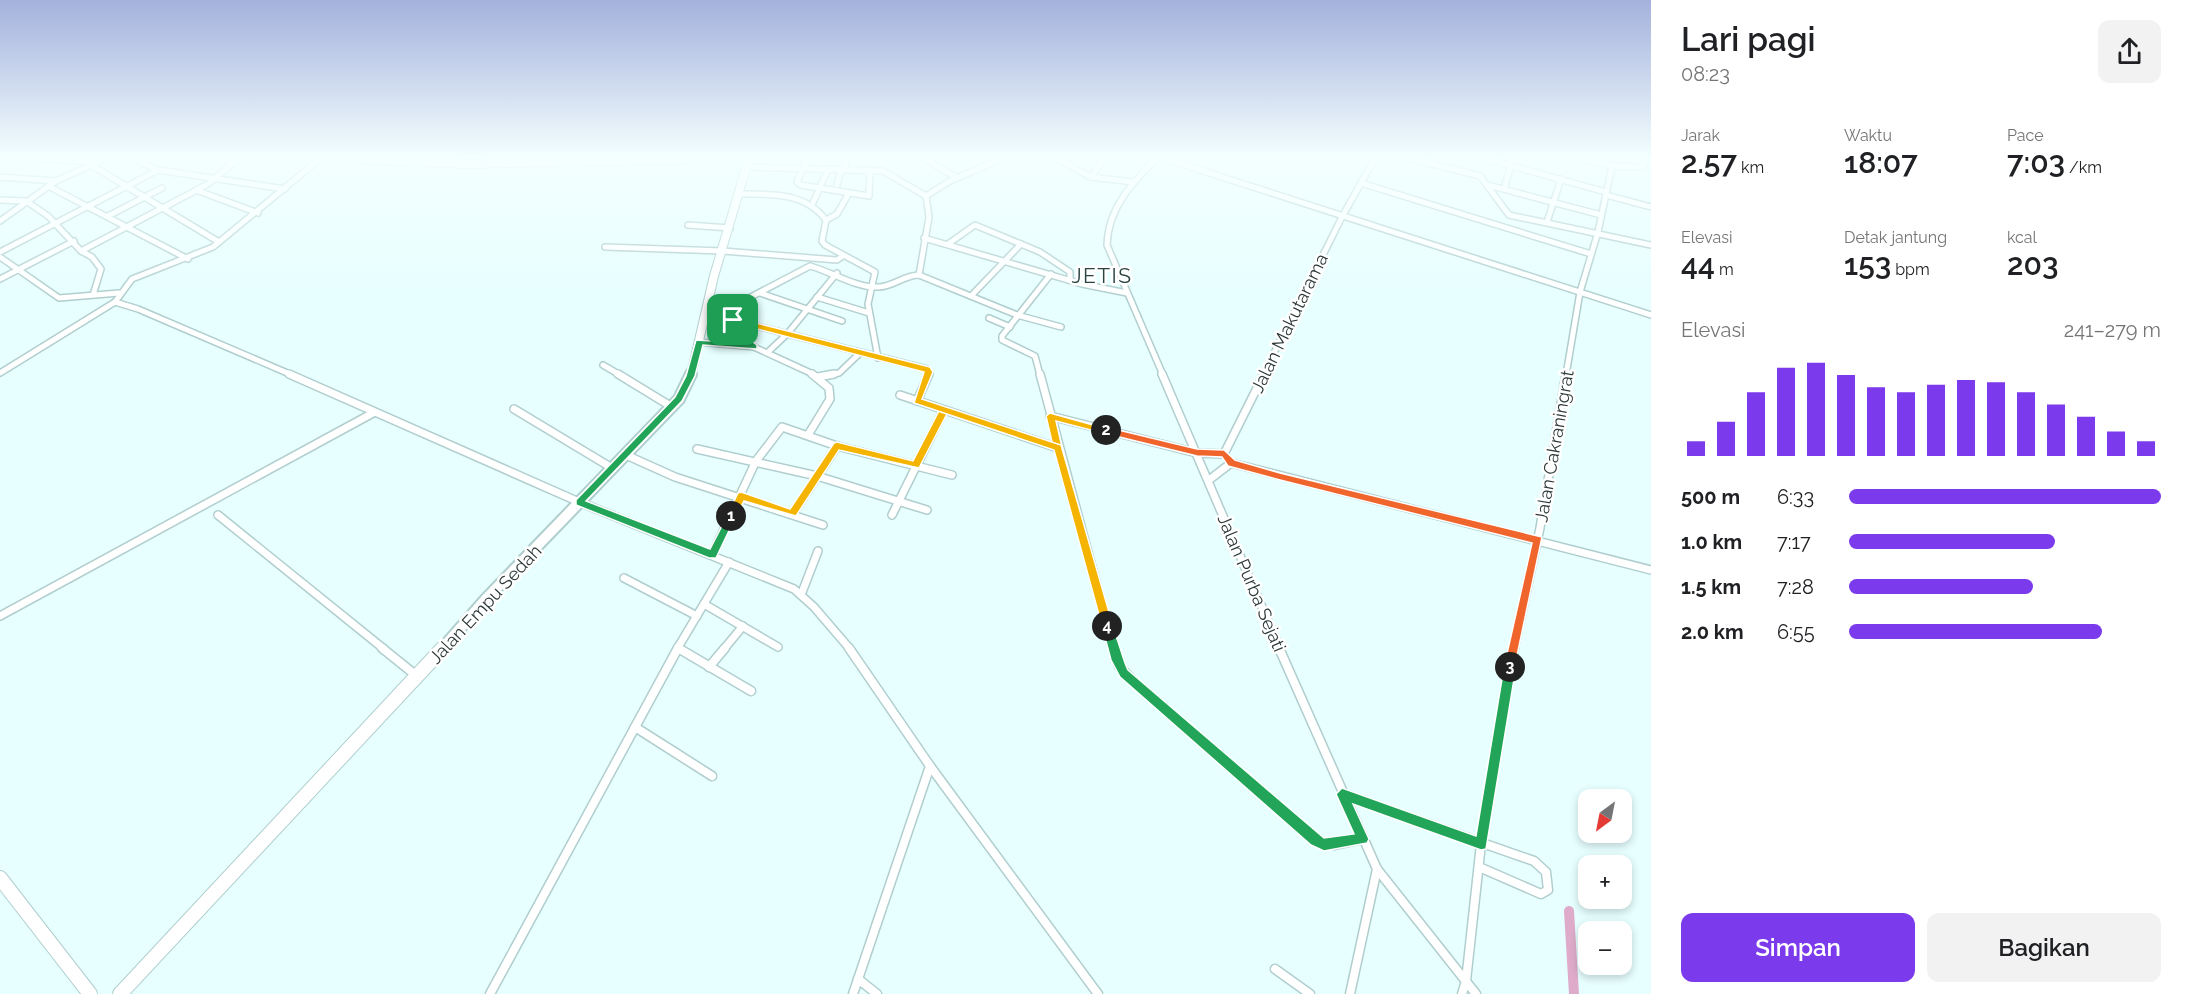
<!DOCTYPE html>
<html lang="id">
<head>
<meta charset="utf-8">
<style>
	:root { --surface:#fff; --page:#f2f2f2; --text:#202124; --muted:#757577; --accent:#7c3aed }
	body { margin:0; font-family:Raleway,sans-serif; background:var(--page); color:var(--text); height:100vh; display:flex; flex-direction:column; font-size:22px; white-space:nowrap }
	* { box-sizing:border-box; margin:0 }
	p { font-size:20px; color:var(--muted) }
	.icon { flex:none; width:33px; height:33px; fill:none; stroke:currentColor; stroke-width:2; stroke-linecap:round; stroke-linejoin:round }
	.map { position:relative; flex:1; overflow:hidden }
	.drawer { display:flex; flex-direction:column; background:var(--surface); width:540px }
	.drawer>* { flex:none }
	.needle { width:39px; rotate:212deg }
	.tools { position:absolute; left:1578px; top:789px; display:grid; gap:12px }
	.tools a { display:grid; place-items:center; width:54px; height:54px; border-radius:12px; background:var(--surface); box-shadow:0 3px 9px #0003; font-size:30px }
	.pin { position:absolute; display:grid; place-items:center; width:51px; height:51px; color:#fff; margin:-26px; border-radius:12px; box-shadow:0 3px 9px #0006 }
	.km { position:absolute; width:30px; height:30px; margin:-15px; border-radius:50%; background:#222; color:#fff; font-size:16px; line-height:30px; text-align:center }
	.round { display:grid; place-items:center; flex:none; width:63px; height:63px; border-radius:12px; background:var(--page) }
	.headline { display:flex; align-items:center; justify-content:space-between; height:102px; padding:0 30px }
	h1 { font-size:33px; font-weight:600; line-height:45px }
	.metrics { display:grid; grid-template-columns:repeat(3,1fr); gap:9px; height:102px; padding:6px 30px }
	.metrics div { display:grid; align-content:center }
	.metrics b { font-size:30px; font-weight:600 }
	.metrics small { font-size:16px; font-weight:400 }
	.metrics p { font-size:16px }
	.chart { height:168px; padding:12px 30px }
	.chart p { display:flex; justify-content:space-between }
	.chart svg { width:100%; height:108px; margin-top:6px; stroke:var(--accent); stroke-width:6 }
	.action { display:flex; gap:12px; margin-top:auto; padding:12px 30px }
	.action a { flex:1; height:69px; border-radius:12px; background:var(--accent); color:#fff; font-size:24px; font-weight:600; line-height:69px; text-align:center }
	.action a+a { background:var(--page); color:var(--text) }
	ul { padding:0 30px; list-style:none; font-size:20px }
	li { display:grid; grid-template-columns:96px 72px 1fr; align-items:center; height:45px }
	li i { height:15px; border-radius:8px; background:var(--accent) }
	main { display:flex; flex:1; min-height:0 }
	.map>svg:first-child { display:block }
</style>
</head>
<body>
<main>
<div class="map">
<svg width="1651" height="994" viewBox="0 0 1651 994">
	<rect width="100%" height="100%" fill="#e7ffff"/>
	<g fill="none" stroke-linecap="round" stroke-linejoin="round">
		<polyline stroke="#deacca" stroke-width="10" points="1569,911 1574,994"/>
		<g stroke="#b1cece" stroke-width="8">
			<g id="street-far2">
				<polyline points="30,158 94,162"/>
				<polyline points="132,158 158,170 285,189"/>
				<polyline points="808,158 797,182 801,185 869,196 870,170"/>
				<polyline points="892,158 908,158"/>
				<polyline points="924,158 957,178"/>
				<polyline points="1056,158 1091,177 1133,182"/>
				<path d="M1157,158C1132,183 1108,208 1107,245L1163,375"/>
				<polyline points="1163,158 1651,315"/>
				<polyline points="1408,158 1480,176 1509,215 1651,245"/>
				<polyline points="1483,158 1606,192"/>
				<polyline points="1581,158 1612,166"/>
				<polyline points="91,165 219,242"/>
				<polyline points="748,167 883,171 926,196"/>
				<polyline points="845,169 846,158"/>
				<polyline points="0,177 56,181"/>
				<polyline points="1091,177 1104,158"/>
				<polyline points="1361,183 1591,254"/>
				<polyline points="837,185 841,170"/>
				<polyline points="1488,185 1601,215"/>
				<polyline points="48,186 188,259"/>
				<polyline points="1504,189 1513,158"/>
				<polyline points="196,190 258,213"/>
				<path d="M739,194C771,194 805,192 826,220L822,241L825,245L875,272L868,304L878,358"/>
				<polyline points="1606,195 1651,207"/>
				<polyline points="0,200 26,201 48,216 81,251 92,257 101,269 93,295"/>
				<polyline points="812,205 828,169"/>
				<polyline points="108,216 162,188"/>
				<polyline points="826,220 837,214 849,193"/>
				<polyline points="0,221 56,181 106,158"/>
				<polyline points="1547,222 1561,179"/>
				<polyline points="688,225 730,228"/>
				<polyline points="924,238 1082,284 1127,293"/>
				<polyline points="948,244 975,225 1040,252 1070,272 1070,280"/>
				<polyline points="605,247 723,251 837,260 843,256"/>
				<polyline points="81,251 208,184 239,158"/>
				<polyline points="0,252 158,170"/>
				<polyline points="0,257 59,298 119,293"/>
				<polyline points="919,275 929,217 926,196 950,181 1003,158"/>
				<polyline points="0,279 74,241"/>
				<polyline points="760,293 842,321"/>
				<polyline points="971,296 1021,244"/>
				<polyline points="817,297 869,313"/>
				<polyline points="115,302 138,309 292,375"/>
				<polyline points="989,318 1010,327"/>
				<polyline points="733,320 927,369 928,375"/>
				<polyline points="699,342 754,347 815,375"/>
				<path d="M754,347L730,331L728,325L747,299L810,266C832,272 856,288 878,287C893,287 904,275 919,275L1017,315L1061,327"/>
				<polyline points="768,352 788,333 837,273"/>
				<polyline points="603,365 620,375"/>
				<polyline points="0,373 115,302 132,279 213,247 321,158"/>
				<polyline points="826,375 839,373 860,353"/>
				<polyline points="1040,375 1035,356 1002,340 1002,336 1051,274"/>
				<polyline points="1263,375 1342,217 1375,158"/>
				<polyline points="1566,375 1580,292 1598,232 1612,166 1640,167 1644,165 1644,158"/>
			</g>
		</g>
		<g stroke="#b1cece" stroke-width="10">
			<g id="street-far1">
				<polyline points="289,374 579,502 794,589 814,607 850,649"/>
				<polyline points="618,374 672,407"/>
				<polyline points="1040,374 1114,649"/>
				<polyline points="1162,374 1280,649"/>
				<polyline points="818,377 834,374"/>
				<polyline points="900,395 1058,448"/>
				<polyline points="917,401 929,374"/>
				<polyline points="514,409 612,468"/>
				<polyline points="1050,416 1197,453 1224,454"/>
				<polyline points="808,435 830,399 829,388 812,374"/>
				<polyline points="697,449 817,476 927,510"/>
				<polyline points="1224,454 1264,374"/>
				<polyline points="626,455 675,477 823,525"/>
				<polyline points="1231,463 1651,570"/>
				<polyline points="1209,480 1231,463"/>
				<polyline points="793,513 837,446"/>
				<polyline points="218,515 384,649"/>
				<polyline points="892,515 944,410"/>
				<polyline points="712,555 756,461 782,427 837,446 952,475"/>
				<polyline points="624,578 697,616"/>
				<polyline points="801,595 818,551"/>
				<polyline points="704,604 778,647"/>
				<polyline points="0,616 373,413"/>
				<polyline points="677,649 729,562"/>
				<polyline points="724,649 743,626"/>
				<polyline points="1514,649 1540,528 1566,374"/>
			</g>
		</g>
		<g stroke="#b1cece" stroke-width="11">
			<g id="street">
				<polyline points="382,648 418,677"/>
				<polyline points="678,648 751,691"/>
				<polyline points="849,648 930,766 1098,994"/>
				<polyline points="1114,648 1119,666 1133,681 1316,841 1334,845 1362,839"/>
				<polyline points="1279,648 1377,869 1476,994"/>
				<polyline points="709,667 725,648"/>
				<polyline points="635,727 712,776"/>
				<polyline points="1342,794 1534,861 1546,872 1548,890 1541,894 1479,867"/>
				<polyline points="1275,969 1310,994"/>
				<polyline points="858,979 877,994"/>
				<polyline points="490,994 678,648"/>
				<polyline points="853,994 930,766"/>
				<polyline points="1350,994 1377,869"/>
				<polyline points="1462,994 1466,981 1481,844 1514,648"/>
			</g>
		</g>
		<g stroke="#b1cece" stroke-width="10">
			<g id="secondary-far2">
				<polyline points="345,158 466,164 723,158"/>
				<polyline points="691,375 714,276 749,158"/>
			</g>
		</g>
		<g stroke="#b1cece" stroke-width="14">
			<polyline id="secondary-far1" points="442,649 485,600 679,399 691,374"/>
		</g>
		<g stroke="#b1cece" stroke-width="16">
			<g id="secondary">
				<polyline points="0,878 90,994"/>
				<polyline points="120,994 443,648"/>
			</g>
		</g>
		<use href="#street-far2" stroke="#fff" stroke-width="5"/>
		<use href="#street-far1" stroke="#fff" stroke-width="7"/>
		<use href="#street" stroke="#fff" stroke-width="8"/>
		<use href="#secondary-far2" stroke="#fff" stroke-width="8"/>
		<use href="#secondary-far1" stroke="#fff" stroke-width="10"/>
		<use href="#secondary" stroke="#fff" stroke-width="14"/>
	</g>
	<linearGradient id="sky" x2="0" y2="1"><stop stop-color="#a4b1dc"/><stop offset="0.53" stop-color="#f4ffff"/><stop offset="1" stop-color="#f4ffff" stop-opacity="0"/></linearGradient>
	<rect width="1651" height="297" fill="url(#sky)"/>
	<polygon fill="#22a559" stroke="#fff" stroke-width="1.5" points="730,318 737,320 733,326 734,329 757,345 757,349 703,345 695,376 682,401 586,501 710,549 728,514 735,514 736,516 716,558 709,558 576,505 576,500 675,397 686,376 696,340 742,343 726,331 724,325"/>
	<polygon fill="#f5b400" stroke="#fff" stroke-width="1.5" points="941,407 1052,442 1046,416 1050,413 1111,430 1106,434 1056,421 1062,447 1058,451 947,414 919,468 839,450 796,516 744,501 735,519 728,519 727,516 738,493 741,492 790,509 834,443 837,442 913,461"/>
	<polygon fill="#f0652b" stroke="#fff" stroke-width="1.5" points="1106,427 1197,449 1224,450 1235,460 1280,473 1542,537 1514,670 1510,672 1504,667 1532,543 1280,480 1228,466 1222,457 1197,456 1103,433 1101,430"/>
	<path fill="#22a559" stroke="#fff" stroke-width="1.5" d="M1107,622C1116,626 1122,659 1128,670L1324,838L1354,834L1336,794L1342,788L1476,836L1504,667L1510,662L1514,663L1516,667L1486,849L1481,850L1353,804L1369,839L1367,843L1324,851L1311,845L1120,677L1111,660L1102,626Z"/>
	<polygon fill="#f5b400" stroke="#fff" stroke-width="1.5" points="733,317 930,367 933,372 922,399 1061,445 1113,626 1111,630 1107,631 1102,626 1054,450 914,403 924,372 730,322"/>
	<g text-anchor="middle" dominant-baseline="central" stroke-width="5" stroke-linejoin="round" paint-order="stroke">
		<g font-size="18" fill="#2d3838" stroke="#fff">
			<text transform="translate(1289 323) rotate(-64)">Jalan Makutarama</text>
			<text transform="translate(1554 446) rotate(-80)">Jalan Cakraningrat</text>
			<text transform="translate(1252 583) rotate(67)">Jalan Purba Sejati</text>
			<text transform="translate(485 604) rotate(-47)">Jalan Empu Sedah</text>
		</g>
		<g font-size="21" letter-spacing="1.5" fill="#2a4343" stroke="#fff">
			<text x="1102" y="275">JETIS</text>
		</g>
	</g>
</svg>
<div class="tools">
<a><svg class="needle" viewBox="-14 -14 28 28"><path d="M0-13l5 13h-10z" fill="#e53935"/><path d="M0 13l5-13h-10z" fill="#757577"/></svg></a>
<a>+</a>
<a>−</a>
</div>
<div class="pin" style="left:733px;top:320px;background:#1e9e55"><svg class="icon" aria-label="arrive" viewBox="0 0 24 24"><path d="M6 21V4h12l-3 4 3 4H6"/></svg></div>
<b class="km" style="left:731px;top:516px">1</b>
<b class="km" style="left:1106px;top:430px">2</b>
<b class="km" style="left:1510px;top:667px">3</b>
<b class="km" style="left:1107px;top:626px">4</b>
</div>
<section class="drawer">
<div class="headline"><div><h1>Lari pagi</h1><p>08:23</p></div><a class="round"><svg class="icon" aria-label="share" viewBox="0 0 24 24"><path d="M12 15V3M7 8l5-5 5 5M5 13v7h14v-7"/></svg></a></div>
<div class="metrics">
<div><p>Jarak</p><b>2.57<small> km</small></b></div>
<div><p>Waktu</p><b>18:07</b></div>
<div><p>Pace</p><b>7:03<small> /km</small></b></div>
</div>
<div class="metrics">
<div><p>Elevasi</p><b>44<small> m</small></b></div>
<div><p>Detak jantung</p><b>153<small> bpm</small></b></div>
<div><p>kcal</p><b>203</b></div>
</div>
<div class="chart"><p><span>Elevasi</span>241–279 m</p>
<svg viewBox="0 0 160 44" preserveAspectRatio="none"><path d="M5 44V38M15 44V30M25 44V18M35 44V8M45 44V6M55 44V11M65 44V16M75 44V18M85 44V15M95 44V13M105 44V14M115 44V18M125 44V23M135 44V28M145 44V34M155 44V38"/></svg>
</div>
<ul>
<li><b>500 m</b>6:33<i style="width:100%"></i></li>
<li><b>1.0 km</b>7:17<i style="width:66%"></i></li>
<li><b>1.5 km</b>7:28<i style="width:59%"></i></li>
<li><b>2.0 km</b>6:55<i style="width:81%"></i></li>
</ul>
<div class="action"><a>Simpan</a><a>Bagikan</a></div>
</section>
</main>
</body>
</html>
